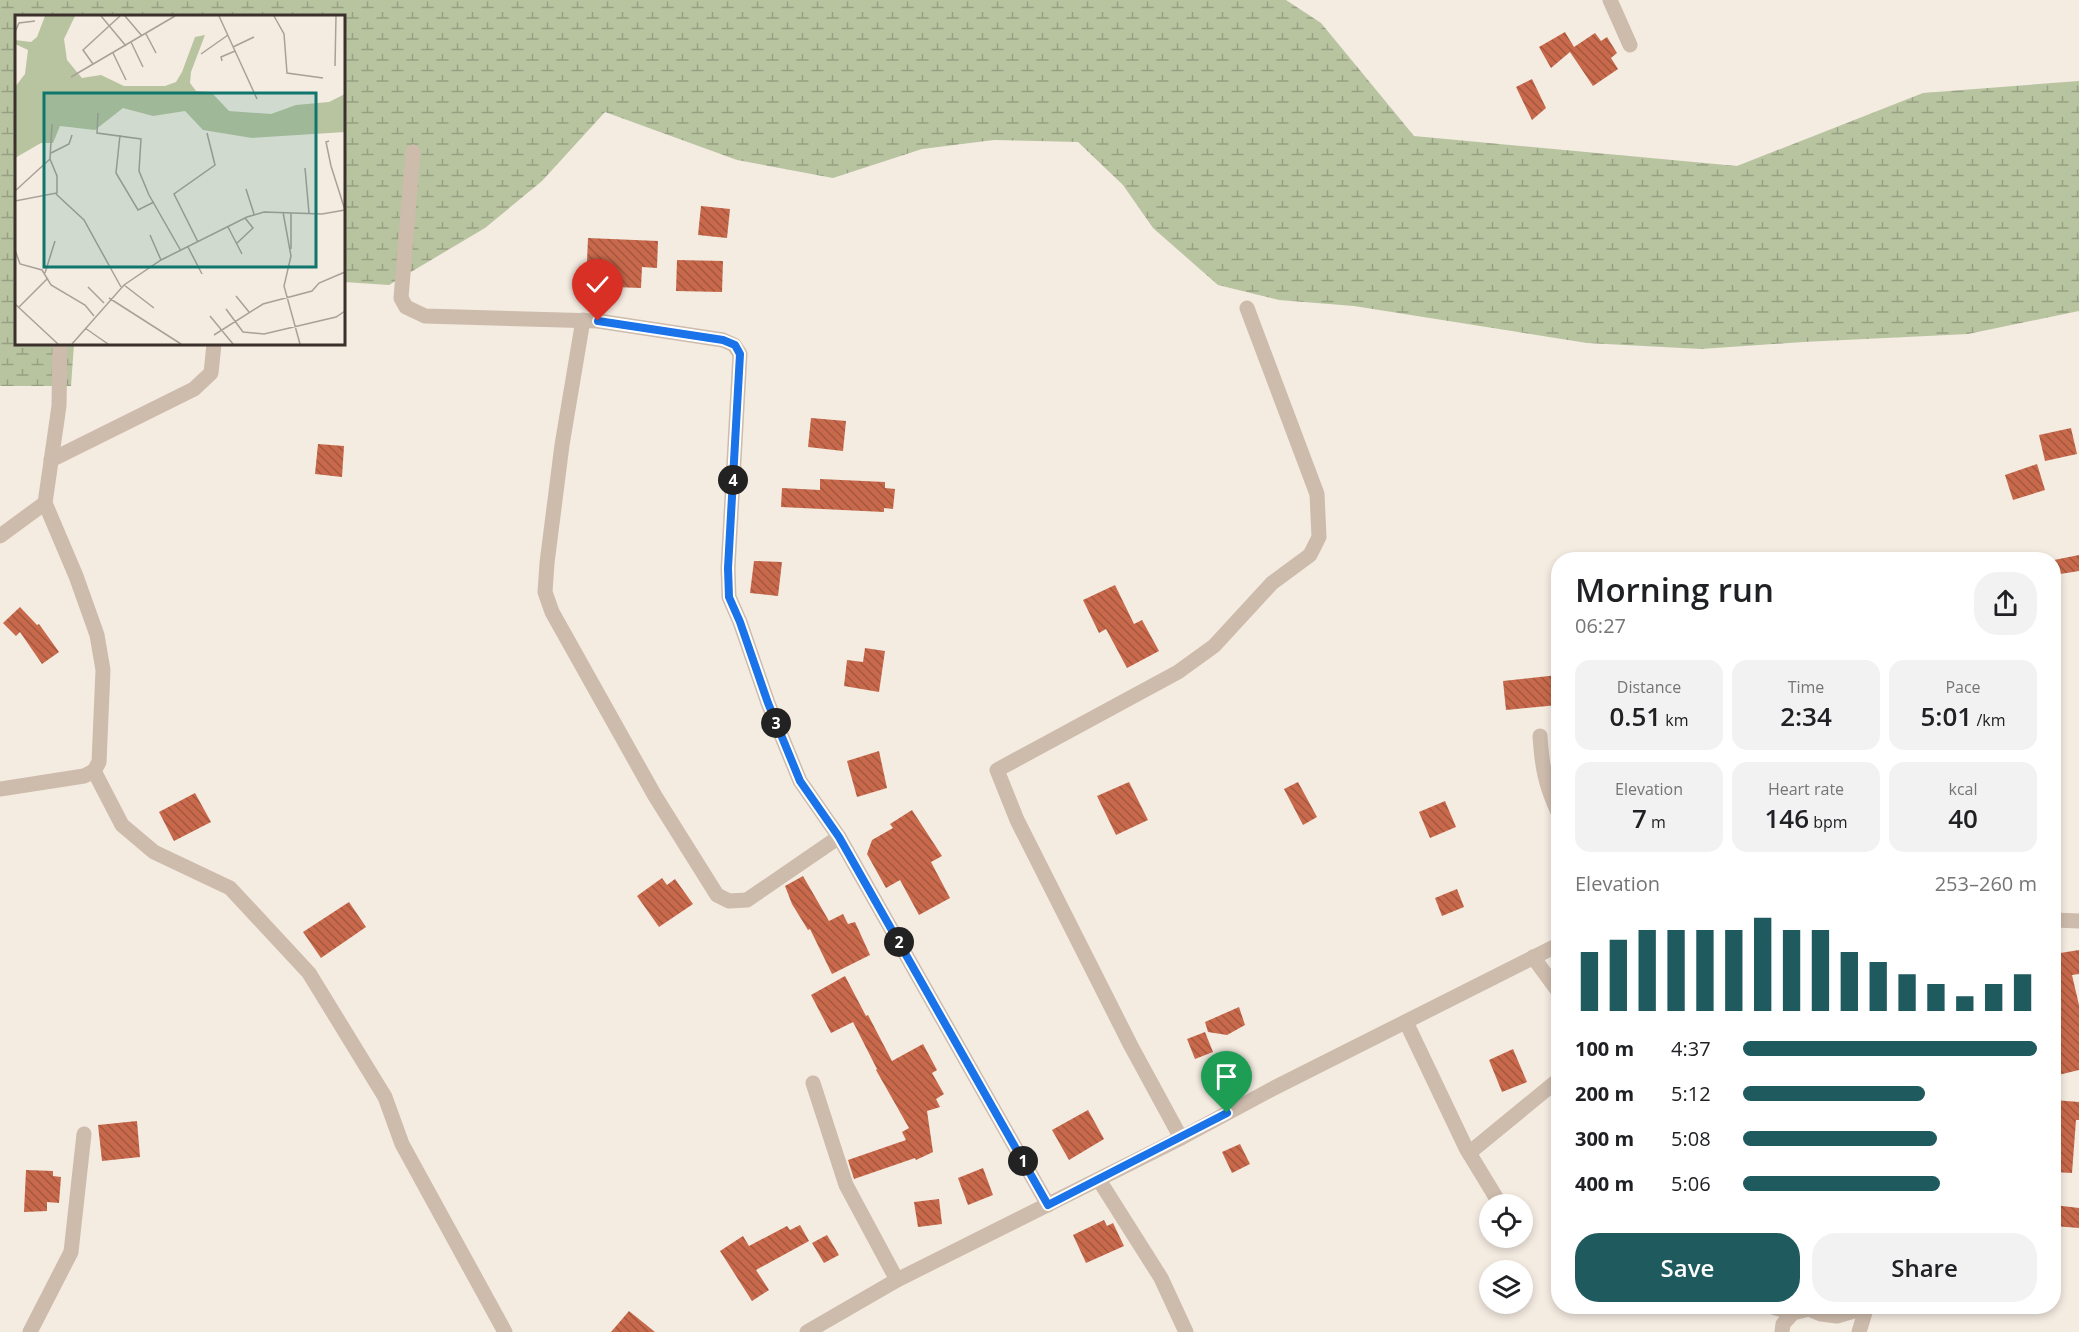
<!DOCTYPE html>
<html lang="en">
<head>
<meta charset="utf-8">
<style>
	:root { --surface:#fff; --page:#f2f2f2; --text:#202124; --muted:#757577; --accent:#1f5a5e }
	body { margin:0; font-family:"Open Sans",sans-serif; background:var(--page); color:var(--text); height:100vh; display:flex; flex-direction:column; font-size:22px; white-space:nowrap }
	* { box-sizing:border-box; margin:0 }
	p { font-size:20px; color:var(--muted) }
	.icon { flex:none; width:33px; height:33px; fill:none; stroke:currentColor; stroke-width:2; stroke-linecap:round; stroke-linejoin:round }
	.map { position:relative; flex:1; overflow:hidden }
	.side { position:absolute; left:1551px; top:552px; width:510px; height:762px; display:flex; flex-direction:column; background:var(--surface); border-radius:24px; box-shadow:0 3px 9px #0003 }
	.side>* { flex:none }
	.tools { position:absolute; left:1479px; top:1194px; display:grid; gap:12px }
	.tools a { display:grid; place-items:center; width:54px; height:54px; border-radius:50%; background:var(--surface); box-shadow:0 3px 9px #0003; font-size:30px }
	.pin { position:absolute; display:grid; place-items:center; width:51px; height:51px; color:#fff; margin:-62px -26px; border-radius:50% 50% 50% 0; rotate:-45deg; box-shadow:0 0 6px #0007 }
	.pin .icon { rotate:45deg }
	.km { position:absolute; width:30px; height:30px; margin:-15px; border-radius:50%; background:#222; color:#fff; font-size:16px; line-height:30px; text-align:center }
	.round { display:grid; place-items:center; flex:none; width:63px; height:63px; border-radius:24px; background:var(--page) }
	.head { display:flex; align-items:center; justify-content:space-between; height:102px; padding:0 24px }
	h1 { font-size:33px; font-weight:600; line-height:45px }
	.figures { display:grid; grid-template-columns:repeat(3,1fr); gap:9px; height:102px; padding:6px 24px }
	.figures div { display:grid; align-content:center; border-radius:15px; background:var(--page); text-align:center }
	.figures b { font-size:26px; font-weight:600 }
	.figures small { font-size:16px; font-weight:400 }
	.figures p { font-size:16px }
	.chart { height:168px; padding:12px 24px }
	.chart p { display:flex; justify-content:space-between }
	.chart svg { width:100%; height:108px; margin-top:6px; stroke:var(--accent); stroke-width:6 }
	.action { display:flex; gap:12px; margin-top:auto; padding:12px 24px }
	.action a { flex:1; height:69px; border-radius:24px; background:var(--accent); color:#fff; font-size:24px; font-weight:600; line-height:69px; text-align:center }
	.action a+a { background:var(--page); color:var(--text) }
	ul { padding:0 24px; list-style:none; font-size:20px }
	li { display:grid; grid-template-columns:96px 72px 1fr; align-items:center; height:45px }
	li i { height:15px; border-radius:8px; background:var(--accent) }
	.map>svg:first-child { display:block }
</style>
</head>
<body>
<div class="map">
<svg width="2079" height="1332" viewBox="0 0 2079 1332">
	<defs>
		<pattern id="wetland-marsh" width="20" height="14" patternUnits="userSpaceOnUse" patternTransform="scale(1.5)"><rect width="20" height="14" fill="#b8c4a0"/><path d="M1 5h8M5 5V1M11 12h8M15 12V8" fill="none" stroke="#97a083"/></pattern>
		<pattern id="building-back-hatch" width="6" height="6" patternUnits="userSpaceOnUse" patternTransform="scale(1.5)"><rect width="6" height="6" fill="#c8694b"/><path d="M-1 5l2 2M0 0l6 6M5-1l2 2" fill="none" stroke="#a4573f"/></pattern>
	</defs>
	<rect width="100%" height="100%" fill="#f4ebe1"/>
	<polygon fill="url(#wetland-marsh)" points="0,0 1286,0 1321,23 1414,136 1737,166 1923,93 2079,81 2079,311 1968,334 1803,342 1701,349 1587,343 1354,306 1279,300 1218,285 1153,228 1123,185 1078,142 994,140 922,149 833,178 737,160 605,112 542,181 485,228 389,285 344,282 344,16 16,16 16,344 74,344 71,386 0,386"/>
	<g fill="url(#building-back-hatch)">
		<polygon points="1565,32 1574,47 1595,33 1601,41 1607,37 1617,53 1611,58 1618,69 1593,86 1570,52 1551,68 1539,47"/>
		<polygon points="1532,79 1546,108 1532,120 1516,87"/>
		<polygon points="701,206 730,209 727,238 698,235"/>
		<polygon points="588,238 658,241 657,268 642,267 641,288 586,286"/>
		<polygon points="677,260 723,261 722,292 676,291"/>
		<polygon points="811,418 846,421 843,451 808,447"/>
		<polygon points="2071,428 2077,454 2045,461 2039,435"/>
		<polygon points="318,444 344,446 342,477 315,474"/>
		<polygon points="2037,464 2045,490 2013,500 2005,475"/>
		<polygon points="820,479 885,482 885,488 895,489 893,509 884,508 884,512 781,507 782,488 820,490"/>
		<polygon points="2079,555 2079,571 2054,575 2054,560"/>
		<polygon points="754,561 782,562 778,596 750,593"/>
		<polygon points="1115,585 1134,624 1142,620 1159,651 1127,668 1106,629 1099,633 1083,600"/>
		<polygon points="20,607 37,625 39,624 59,652 42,664 20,632 16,636 3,623"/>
		<polygon points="865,648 885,651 879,692 844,686 847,660 863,662"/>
		<polygon points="1558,675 1558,705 1506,710 1503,681"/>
		<polygon points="879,751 887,788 857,797 847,761"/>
		<polygon points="1129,782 1148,820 1116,835 1097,796"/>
		<polygon points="1298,782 1317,817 1303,825 1284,789"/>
		<polygon points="195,793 211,822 174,841 159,812"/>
		<polygon points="1445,801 1456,827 1430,838 1419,812"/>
		<polygon points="912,810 942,856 931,862 950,898 919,915 900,880 886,888 867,854 872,840 893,828 890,824"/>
		<polygon points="803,876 829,921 843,914 848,924 855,922 870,955 832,974 810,929 808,930 792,904 785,886"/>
		<polygon points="662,878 667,885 675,879 693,904 659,927 637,896"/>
		<polygon points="1457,889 1464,907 1442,916 1435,898"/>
		<polygon points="349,902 366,927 321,958 303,932"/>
		<polygon points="2079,950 2079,974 2072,975 2079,1005 2079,1070 2054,1076 2054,954"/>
		<polygon points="845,976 866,1016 868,1015 892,1061 923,1044 937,1070 932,1073 944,1094 936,1099 940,1107 927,1111 933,1152 916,1160 915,1158 854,1179 848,1160 906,1140 902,1132 909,1128 876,1070 877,1069 853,1022 831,1033 811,995"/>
		<polygon points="1239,1007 1245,1025 1227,1035 1208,1032 1205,1022"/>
		<polygon points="1205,1032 1213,1052 1195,1059 1187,1039"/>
		<polygon points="1513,1049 1527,1082 1502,1092 1489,1060"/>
		<polygon points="2054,1100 2079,1102 2079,1120 2076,1120 2072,1173 2054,1172"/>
		<polygon points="1088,1110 1104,1139 1069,1160 1052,1130"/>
		<polygon points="137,1121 140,1157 102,1161 98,1125"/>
		<polygon points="1240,1144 1250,1164 1232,1173 1222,1152"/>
		<polygon points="983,1168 993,1195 968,1205 958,1178"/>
		<polygon points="26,1170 53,1171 53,1176 61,1177 59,1203 47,1202 47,1211 24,1212"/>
		<polygon points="939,1199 942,1224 918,1227 914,1202"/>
		<polygon points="2054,1205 2079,1208 2079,1228 2054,1226"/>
		<polygon points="1104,1220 1107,1226 1113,1223 1124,1246 1086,1263 1073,1235"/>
		<polygon points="800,1225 809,1241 756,1270 769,1290 752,1301 720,1251 743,1236 749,1246 787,1226 790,1230"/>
		<polygon points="827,1235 839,1255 824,1263 812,1243"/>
		<polygon points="629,1311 655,1332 611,1332"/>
	</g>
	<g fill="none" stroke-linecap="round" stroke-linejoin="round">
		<g stroke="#cdbbac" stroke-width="15">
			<polyline points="1610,0 1630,45"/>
			<polyline points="413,152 401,298 406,307 425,316 598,321 723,340 734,345 740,354 728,568 729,597 740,622 768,703 800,781 839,837 1048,1205"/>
			<polyline points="583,320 562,445 547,563 545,592 552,612 655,796 717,895 729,901 747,900 839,837"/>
			<polyline points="51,460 194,389 211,373 214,344"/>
			<polyline points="0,536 45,503"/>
			<path d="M1540,736C1542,766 1545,784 1558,812"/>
			<polyline points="94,771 122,825 154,852 230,888 309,973 385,1097 402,1144 505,1332"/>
			<polyline points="0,789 84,776 94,771 99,762 103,670 97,635 76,576 45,503 59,406 60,344"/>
			<polyline points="1533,957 1558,991"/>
			<polyline points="1406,1022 1466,1148 1500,1204"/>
			<polyline points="813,1083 846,1185 897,1280"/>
			<polyline points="1181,1138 1131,1046 1017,820 997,770 1178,672 1214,646 1272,583 1310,555 1319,537 1317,494 1247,308"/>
			<polyline points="1469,1153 1558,1080"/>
			<polyline points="1099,1180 1161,1278 1186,1332"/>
			<polyline points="1769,1306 1793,1313"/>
			<polyline points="30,1332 71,1252 84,1134"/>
			<polyline points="1782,1332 1783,1324 1793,1313 1809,1309 1821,1314 1837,1316 1854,1311 1861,1306"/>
			<polyline points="1859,1332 1867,1306"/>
		</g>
		<g stroke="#cdbbac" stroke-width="15">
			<polyline points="2054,920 2079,921"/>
			<polyline points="807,1332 897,1280 1181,1138 1274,1088 1558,945"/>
		</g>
	</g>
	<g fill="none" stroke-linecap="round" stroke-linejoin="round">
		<g stroke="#fff" stroke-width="12">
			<polyline id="route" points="598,321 723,340 735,345 740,354 728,568 729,597 740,622 768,703 800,781 839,837 1048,1205 1227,1113"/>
		</g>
		<use href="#route" stroke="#1a73e8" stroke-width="8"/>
	</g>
	<g transform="translate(15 15)">
		<rect width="330" height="330" fill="#f4ebe1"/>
		<path d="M30,1H60L49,24L52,45L67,63L86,60L109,71H150L161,67L167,57L180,22L190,20L176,57L175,68L181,76L196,77L214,96L256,99L281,90L314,87L330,79V117L237,123L188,115L170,96L138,101L108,93L80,115L45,111L38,128H26L0,143V72L10,59L13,35L0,29V25L16,27L22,22Z" fill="#b8c4a0"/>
		<path fill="none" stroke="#aaa098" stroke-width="1.5" d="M86,1L111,31M110,1L127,21M204,1L242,84M259,1L269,19L272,58L308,63M0,17L4,8L20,6M131,19L141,38M116,27L128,52M218,32L239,22M98,38L111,65M186,39L213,20M207,46L206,42L220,36M78,49L68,35L105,1M320,51L321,1M56,62L160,1M83,98L82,118L126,124L124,156L134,180L166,236M105,120L101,158L123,195L139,187M314,126L311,127L316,151L330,195M36,138L54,129L57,120M290,153L294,198M231,174L239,199M0,176L35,144M41,179L69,205L106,272M0,186L42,178V161L35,144L37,109M268,197L276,241L269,271L285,329M213,212L227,239M135,220L146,245M183,227L159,179L200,150L192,118M221,229L238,213L230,203M173,232L187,259M276,234V198M0,235L5,249L27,255L36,270L70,290L79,301M30,258L40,226M109,270L139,293M73,272L89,288M221,281L234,297M94,283L166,329M0,289L43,329M4,292L33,263M211,294L228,317L249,319L321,302L330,296M195,301L218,329M70,313L93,329M199,320L248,289L297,276L304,268L330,257M57,329L109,270L146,245L232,202L249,197L307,199L330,195"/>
		<path fill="#0f766e" fill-opacity="0.15" stroke="#0f766e" stroke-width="3" d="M29,78H301V252H29Z"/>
		<rect width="330" height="330" fill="none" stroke="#3b302b" stroke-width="3"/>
	</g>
</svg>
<div class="tools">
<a><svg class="icon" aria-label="locate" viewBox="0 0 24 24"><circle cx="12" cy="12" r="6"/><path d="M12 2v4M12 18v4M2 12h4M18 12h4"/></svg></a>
<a><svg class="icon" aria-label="layers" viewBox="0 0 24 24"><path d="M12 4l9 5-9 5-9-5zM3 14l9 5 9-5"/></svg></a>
</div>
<div class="pin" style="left:1227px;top:1113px;background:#1e9e55"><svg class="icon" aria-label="arrive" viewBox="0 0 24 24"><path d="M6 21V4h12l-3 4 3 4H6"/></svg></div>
<div class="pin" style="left:598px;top:321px;background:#d93025"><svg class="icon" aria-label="check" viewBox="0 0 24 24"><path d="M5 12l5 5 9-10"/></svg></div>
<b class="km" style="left:1023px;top:1161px">1</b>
<b class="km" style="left:899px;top:942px">2</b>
<b class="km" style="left:776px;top:723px">3</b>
<b class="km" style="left:733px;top:480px">4</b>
<section class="side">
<div class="head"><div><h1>Morning run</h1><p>06:27</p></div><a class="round"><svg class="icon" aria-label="share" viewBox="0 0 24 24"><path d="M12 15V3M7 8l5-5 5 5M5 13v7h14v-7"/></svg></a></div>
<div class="figures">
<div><p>Distance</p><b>0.51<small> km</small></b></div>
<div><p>Time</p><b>2:34</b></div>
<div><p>Pace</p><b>5:01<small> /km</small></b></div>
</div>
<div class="figures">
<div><p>Elevation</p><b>7<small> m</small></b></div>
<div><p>Heart rate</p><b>146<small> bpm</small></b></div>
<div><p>kcal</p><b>40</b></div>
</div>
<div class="chart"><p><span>Elevation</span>253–260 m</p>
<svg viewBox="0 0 160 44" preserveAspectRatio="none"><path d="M5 44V20M15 44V15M25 44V11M35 44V11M45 44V11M55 44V11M65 44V6M75 44V11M85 44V11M95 44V20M105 44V24M115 44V29M125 44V33M135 44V38M145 44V33M155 44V29"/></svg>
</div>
<ul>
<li><b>100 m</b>4:37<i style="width:100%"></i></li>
<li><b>200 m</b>5:12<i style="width:62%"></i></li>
<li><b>300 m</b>5:08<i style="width:66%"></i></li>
<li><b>400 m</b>5:06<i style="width:67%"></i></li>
</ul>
<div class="action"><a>Save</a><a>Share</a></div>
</section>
</div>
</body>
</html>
